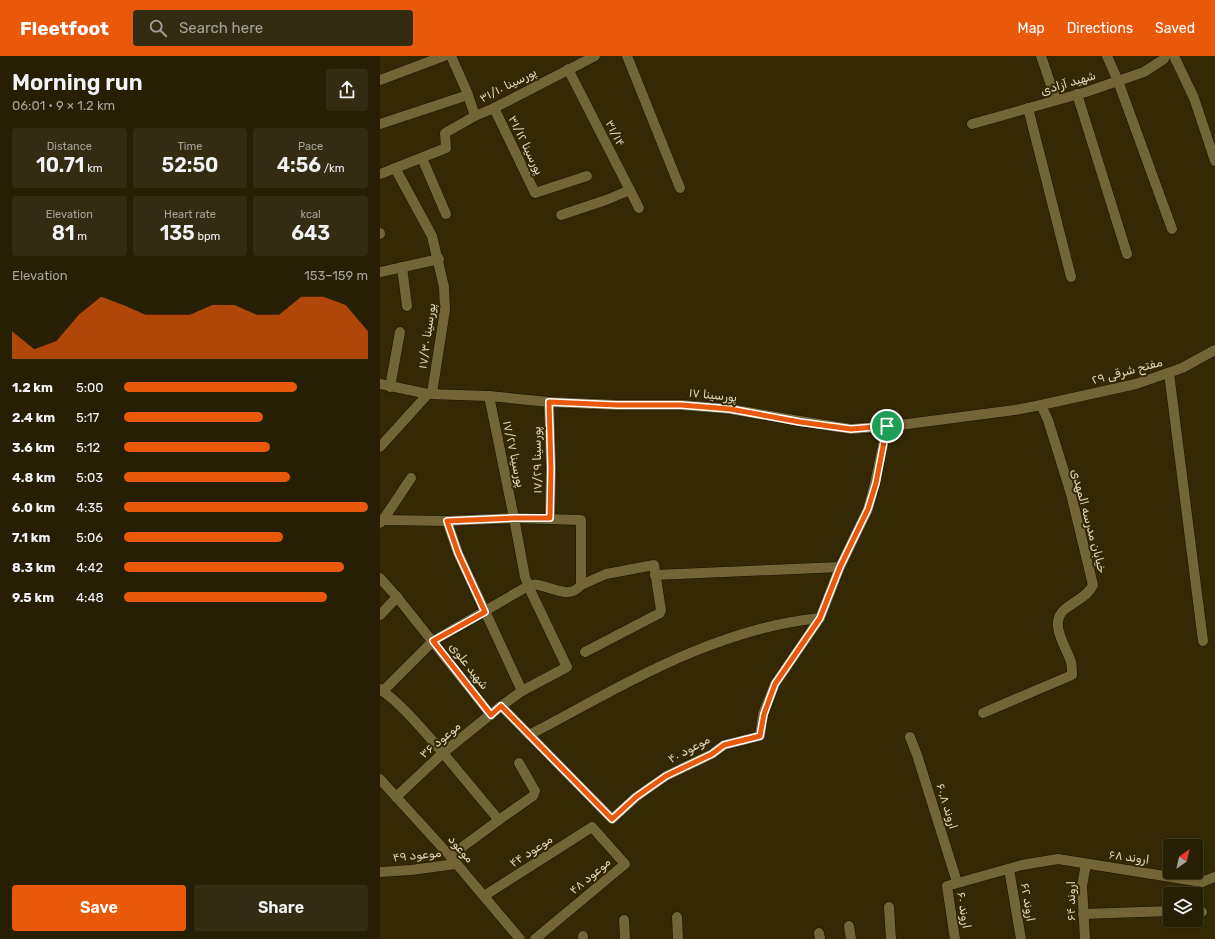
<!DOCTYPE html>
<html lang="en">
<head>
<meta charset="utf-8">
<style>
	:root { --surface:#271f03; --page:#332c12; --text:#f1f3f6; --muted:#a4a29a; --line:#433d25; --accent:#ea580c }
	body { margin:0; font-family:Rubik,"Noto Naskh Arabic",sans-serif; background:var(--page); color:var(--text); height:100vh; display:flex; flex-direction:column; font-size:15px; white-space:nowrap }
	* { box-sizing:border-box; margin:0 }
	p { font-size:13px; color:var(--muted) }
	.icon { flex:none; width:22px; height:22px; fill:none; stroke:currentColor; stroke-width:2; stroke-linecap:round; stroke-linejoin:round }
	.map { position:relative; flex:1; overflow:hidden }
	.sheet { display:flex; flex-direction:column; background:var(--surface); width:380px }
	.sheet>* { flex:none }
	.needle { width:26px; rotate:34deg }
	.tools { position:absolute; left:783px; top:783px; display:grid; gap:8px }
	.tools a { display:grid; place-items:center; width:40px; height:40px; border-radius:4px; background:var(--surface); box-shadow:0 1px 3px #0004,0 0 0 1px var(--line); font-size:20px }
	.pin { position:absolute; display:grid; place-items:center; width:34px; height:34px; color:#fff; margin:-17px; border:2px solid #fff; border-radius:50%; box-shadow:0 1px 4px #0007 }
	.round { display:grid; place-items:center; flex:none; width:42px; height:42px; border-radius:4px; background:var(--page) }
	.headline { display:flex; align-items:center; justify-content:space-between; height:68px; padding:0 12px }
	h1 { font-size:22px; font-weight:600; line-height:30px }
	.metrics { display:grid; grid-template-columns:repeat(3,1fr); gap:6px; height:68px; padding:4px 12px }
	.metrics div { display:grid; align-content:center; border-radius:4px; background:var(--page); text-align:center }
	.metrics b { font-size:20px; font-weight:600 }
	.metrics small { font-size:11px; font-weight:400 }
	.metrics p { font-size:11px }
	.chart { height:112px; padding:8px 12px }
	.chart p { display:flex; justify-content:space-between }
	.chart svg { width:100%; height:72px; margin-top:4px; fill:var(--accent); opacity:.7 }
	.button { display:flex; gap:8px; margin-top:auto; padding:8px 12px }
	.button a { flex:1; height:46px; border-radius:4px; background:var(--accent); color:#fff; font-size:16px; font-weight:600; line-height:46px; text-align:center }
	.button a+a { background:var(--page); color:var(--text) }
	ul { padding:0 12px; list-style:none; font-size:13px }
	li { display:grid; grid-template-columns:64px 48px 1fr; align-items:center; height:30px }
	li i { height:10px; border-radius:5px; background:var(--accent) }
	header { display:flex; align-items:center; gap:24px; box-sizing:border-box; height:56px; padding:0 20px; background:var(--accent); color:#fff }
	header strong { font-size:19px }
	nav { display:flex; gap:22px; margin-inline-start:auto; font-size:14px }
	.search { width:280px; height:36px; background:var(--page); display:flex; align-items:center; gap:10px; box-sizing:border-box; padding:0 14px; border-radius:4px; color:var(--muted); font-size:15px }
	main { display:flex; flex:1; min-height:0 }
	.map>svg:first-child { display:block }
</style>
</head>
<body>
<header>
<strong>Fleetfoot</strong>
<div class="search"><svg class="icon" aria-label="search" viewBox="0 0 24 24"><circle cx="10" cy="10" r="6"/><path d="M15 15l6 6"/></svg>Search here</div>
<nav><a>Map</a><a>Directions</a><a>Saved</a></nav>
</header>
<main>
<section class="sheet">
<div class="headline"><div><h1>Morning run</h1><p>06:01 · 9 × 1.2 km</p></div><a class="round"><svg class="icon" aria-label="share" viewBox="0 0 24 24"><path d="M12 15V3M7 8l5-5 5 5M5 13v7h14v-7"/></svg></a></div>
<div class="metrics">
<div><p>Distance</p><b>10.71<small> km</small></b></div>
<div><p>Time</p><b>52:50</b></div>
<div><p>Pace</p><b>4:56<small> /km</small></b></div>
</div>
<div class="metrics">
<div><p>Elevation</p><b>81<small> m</small></b></div>
<div><p>Heart rate</p><b>135<small> bpm</small></b></div>
<div><p>kcal</p><b>643</b></div>
</div>
<div class="chart"><p><span>Elevation</span>153–159 m</p>
<svg viewBox="0 0 160 44" preserveAspectRatio="none"><path d="M0 44V27L10 38L20 33L30 17L40 6L50 11L60 17L70 17L80 17L90 11L100 11L110 17L120 17L130 6L140 6L150 11L160 27V44z"/></svg>
</div>
<ul>
<li><b>1.2 km</b>5:00<i style="width:71%"></i></li>
<li><b>2.4 km</b>5:17<i style="width:57%"></i></li>
<li><b>3.6 km</b>5:12<i style="width:60%"></i></li>
<li><b>4.8 km</b>5:03<i style="width:68%"></i></li>
<li><b>6.0 km</b>4:35<i style="width:100%"></i></li>
<li><b>7.1 km</b>5:06<i style="width:65%"></i></li>
<li><b>8.3 km</b>4:42<i style="width:90%"></i></li>
<li><b>9.5 km</b>4:48<i style="width:83%"></i></li>
</ul>
<div class="button"><a>Save</a><a>Share</a></div>
</section>
<div class="map">
<svg width="835" height="883" viewBox="0 0 835 883">
	<rect width="100%" height="100%" fill="#342904"/>
	<g fill="none" stroke-linecap="round" stroke-linejoin="round">
		<g stroke="#191200" stroke-width="11">
			<g id="minor">
				<polyline points="247,0 300,132"/>
				<polyline points="661,0 676,44"/>
				<polyline points="727,0 738,25 792,173"/>
				<polyline points="794,0 814,42 835,105"/>
				<polyline points="188,13 259,152"/>
				<polyline points="0,24 64,0"/>
				<polyline points="697,38 747,198"/>
				<polyline points="114,52 155,137 207,120"/>
				<polyline points="648,52 691,221"/>
				<polyline points="95,60 114,52 215,0"/>
				<polyline points="0,68 88,39"/>
				<polyline points="592,68 706,36 764,16 784,3 785,0"/>
				<polyline points="42,102 66,158"/>
				<polyline points="15,112 52,180 64,231 65,254 52,337"/>
				<polyline points="0,118 66,92 65,77 95,60 87,36 71,0"/>
				<polyline points="181,159 226,144 250,134"/>
				<polyline points="0,177 0,178"/>
				<polyline points="22,211 27,250"/>
				<polyline points="0,216 59,203"/>
				<polyline points="789,317 823,585"/>
				<polyline points="0,328 48,338 109,340 169,346 237,349 301,349 350,353 420,365 471,373 512,370 635,354 661,349 756,328 802,312 835,294"/>
				<polyline points="10,331 20,276"/>
				<polyline points="169,346 171,412 170,462"/>
				<polyline points="0,391 48,338"/>
				<polyline points="3,464 31,422"/>
				<polyline points="67,465 78,497 142,635"/>
				<polyline points="0,467 3,464 67,465 134,462 201,464 201,529 226,518 274,509 281,554 280,557 205,596"/>
				<polyline points="275,519 460,511"/>
				<polyline points="0,522 17,541 111,659"/>
				<polyline points="0,559 17,541"/>
				<path d="M0,633C16,644 30,659 43,674C69,703 93,734 119,764"/>
				<path d="M3,635L53,585L148,530C151,529 155,528 158,529C172,531 189,544 201,529"/>
				<polyline points="121,650 232,763 256,741 286,720 332,698 344,689 380,680 383,658 395,628 440,562 460,511 488,453 495,427 507,370"/>
				<path d="M603,657L692,619C692,615 692,610 691,606C686,590 668,567 685,553C695,545 708,540 713,529L691,438L668,364L661,349"/>
				<path d="M149,679C243,630 332,573 440,562"/>
				<polyline points="530,681 537,699 577,826"/>
				<polyline points="0,723 70,800 140,883"/>
				<polyline points="16,741 64,696 121,650 142,635 187,611 151,536 145,521 134,462 109,340"/>
				<polyline points="70,800 119,764 153,740 155,735 139,707"/>
				<polyline points="629,813 641,883"/>
				<polyline points="0,816 31,814 76,808"/>
				<polyline points="104,840 212,771 245,808 155,883"/>
				<polyline points="509,851 511,883"/>
				<polyline points="816,856 822,856"/>
				<polyline points="703,858 790,855"/>
				<polyline points="297,861 298,883"/>
				<polyline points="244,864 245,883"/>
				<polyline points="469,870 471,883"/>
				<polyline points="439,877 440,883"/>
				<polyline points="203,880 203,883"/>
				<polyline points="575,883 567,830 642,809 678,803 822,826 835,821"/>
				<polyline points="705,883 702,830 706,808"/>
			</g>
		</g>
		<use href="#minor" stroke="#736536" stroke-width="10"/>
	</g>
	<g fill="none" stroke-linecap="round" stroke-linejoin="round">
		<g stroke="#fff" stroke-width="8">
			<polygon id="route" points="169,346 237,349 301,349 350,353 420,366 471,373 507,370 496,427 488,453 460,511 440,562 395,628 384,658 380,680 344,689 332,698 286,720 256,741 232,763 121,650 111,659 53,585 105,556 78,497 67,465 134,462 170,462 171,412"/>
		</g>
		<use href="#route" stroke="#ea580c" stroke-width="5"/>
	</g>
	<g text-anchor="middle" dominant-baseline="central" stroke-width="4" stroke-linejoin="round" paint-order="stroke">
		<g font-size="12" fill="#e1d9c0" stroke="#342904">
			<text transform="translate(688 27) rotate(-17)">شهید آزادی</text>
			<text transform="translate(128 29) rotate(-27)">پورسینا ۳۱/۱۰</text>
			<text transform="translate(235 77) rotate(63)">۳۱/۱۴</text>
			<text transform="translate(146 89) rotate(64)">پورسینا ۳۱/۱۲</text>
			<text transform="translate(47 280) rotate(-82)">پورسینا ۱۷/۳۰</text>
			<text transform="translate(747 315) rotate(-15)">مفتح شرقی ۲۹</text>
			<text transform="translate(333 339) rotate(6)">پورسینا ۱۷</text>
			<text transform="translate(134 398) rotate(78)">پورسینا ۱۷/۲۷</text>
			<text transform="translate(157 404) rotate(-91)">پورسینا ۱۷/۲۹</text>
			<text transform="translate(709 465) rotate(75)">خیابان مدرسه المهدی</text>
			<text transform="translate(89 610) rotate(52)">شهید علوی</text>
			<text transform="translate(60 684) rotate(-40)">موعود ۳۶</text>
			<text transform="translate(309 693) rotate(-28)">موعود ۴۰</text>
			<text transform="translate(567 750) rotate(73)">اروند ۶۰٫۸</text>
			<text transform="translate(81 793) rotate(49)">موعود</text>
			<text transform="translate(151 795) rotate(-33)">موعود ۴۴</text>
			<text transform="translate(37 799) rotate(-6)">موعود ۴۹</text>
			<text transform="translate(749 801) rotate(8)">اروند ۶۸</text>
			<text transform="translate(210 820) rotate(-40)">موعود ۴۸</text>
			<text transform="translate(691 845) rotate(-90)">اروند ۶۴</text>
			<text transform="translate(648 846) rotate(81)">اروند ۶۲</text>
			<text transform="translate(584 854) rotate(81)">اروند ۶۰</text>
		</g>
	</g>
</svg>
<div class="tools">
<a><svg class="needle" viewBox="-14 -14 28 28"><path d="M0-13l5 13h-10z" fill="#e53935"/><path d="M0 13l5-13h-10z" fill="#a4a29a"/></svg></a>
<a><svg class="icon" aria-label="layers" viewBox="0 0 24 24"><path d="M12 4l9 5-9 5-9-5zM3 14l9 5 9-5"/></svg></a>
</div>
<div class="pin" style="left:507px;top:370px;background:#1e9e55"><svg class="icon" aria-label="arrive" viewBox="0 0 24 24"><path d="M6 21V4h12l-3 4 3 4H6"/></svg></div>
</div>
</main>
</body>
</html>
